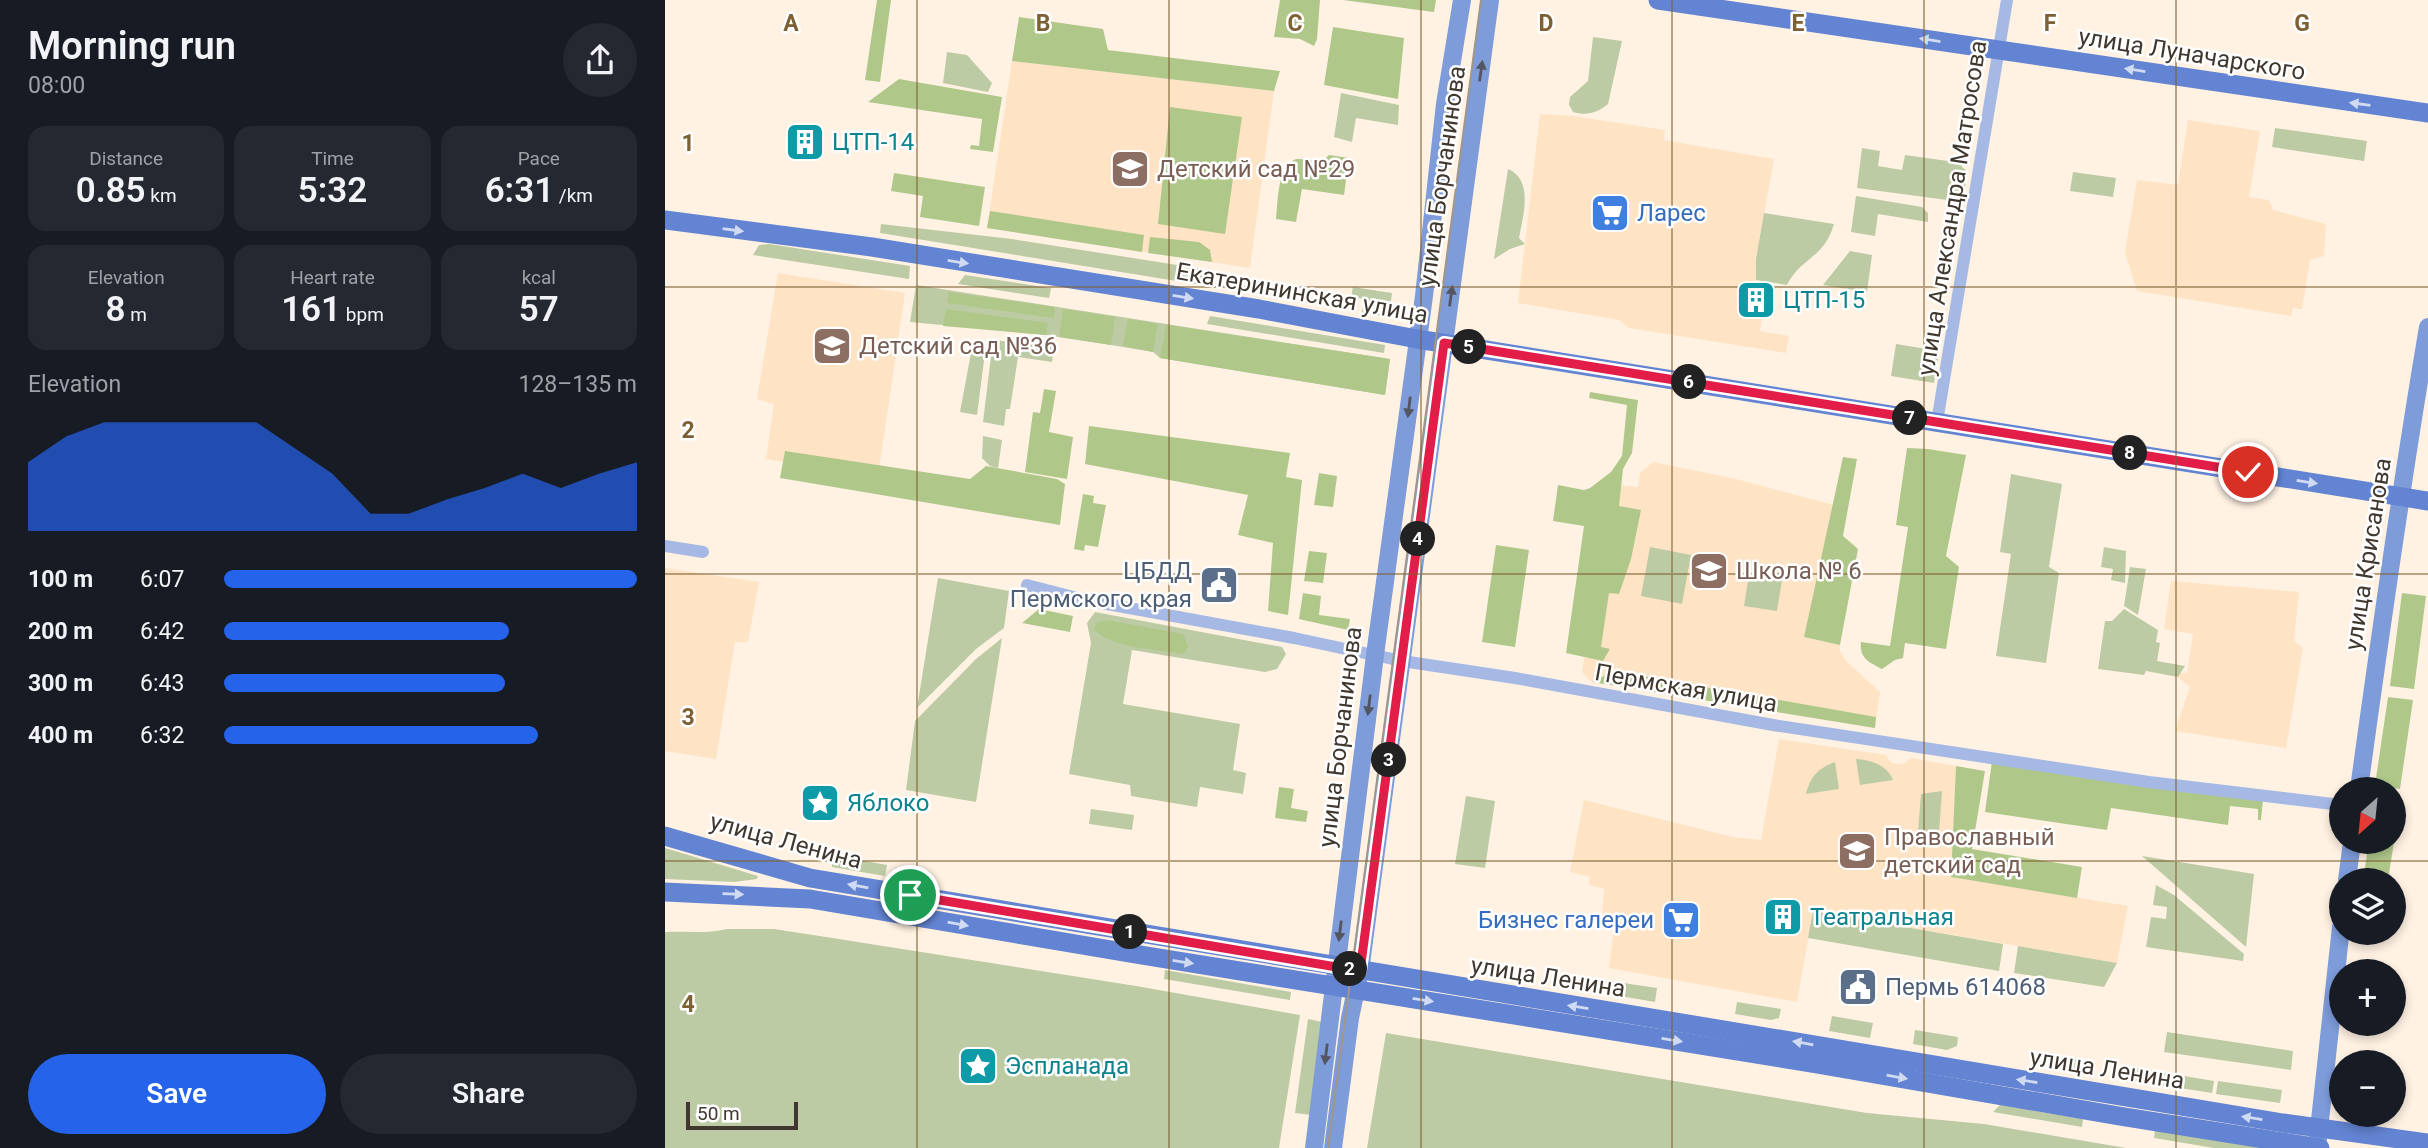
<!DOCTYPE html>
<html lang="en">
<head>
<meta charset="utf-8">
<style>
	:root { --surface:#171b24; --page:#242831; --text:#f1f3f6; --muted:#9ea1a6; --accent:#2563eb }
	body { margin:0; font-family:Roboto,sans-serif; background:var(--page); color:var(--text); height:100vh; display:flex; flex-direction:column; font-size:26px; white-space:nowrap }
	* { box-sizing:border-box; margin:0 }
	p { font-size:23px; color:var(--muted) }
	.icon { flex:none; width:38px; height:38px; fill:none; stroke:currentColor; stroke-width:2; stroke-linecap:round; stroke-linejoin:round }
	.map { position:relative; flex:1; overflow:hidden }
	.panel { display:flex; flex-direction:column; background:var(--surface); width:665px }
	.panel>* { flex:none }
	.needle { width:46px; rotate:207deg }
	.buttons { position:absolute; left:1664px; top:777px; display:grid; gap:14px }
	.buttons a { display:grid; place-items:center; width:77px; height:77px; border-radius:50%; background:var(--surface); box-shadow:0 4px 10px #0003; font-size:35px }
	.scale { position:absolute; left:21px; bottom:18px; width:112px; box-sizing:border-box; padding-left:7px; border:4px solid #40382e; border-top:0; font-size:19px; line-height:24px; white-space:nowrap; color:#40382e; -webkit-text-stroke:5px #fff; paint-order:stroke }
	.pin { position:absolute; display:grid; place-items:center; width:60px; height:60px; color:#fff; margin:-30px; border:4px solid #fff; border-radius:50%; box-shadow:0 2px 7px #0007 }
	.km { position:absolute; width:35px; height:35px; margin:-18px; border-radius:50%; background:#222; color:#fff; font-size:19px; line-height:35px; text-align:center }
	.round { display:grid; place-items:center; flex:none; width:74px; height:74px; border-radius:37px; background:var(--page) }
	.head { display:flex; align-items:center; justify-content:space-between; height:119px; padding:0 28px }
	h1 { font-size:38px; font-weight:600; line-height:52px }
	.metrics { display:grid; grid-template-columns:repeat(3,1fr); gap:10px; height:119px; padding:7px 28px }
	.metrics div { display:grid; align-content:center; border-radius:18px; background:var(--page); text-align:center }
	.metrics b { font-size:35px; font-weight:600 }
	.metrics small { font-size:19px; font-weight:400 }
	.metrics p { font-size:19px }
	.chart { height:196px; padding:14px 28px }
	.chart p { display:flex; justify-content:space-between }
	.chart svg { width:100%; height:126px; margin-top:7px; fill:var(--accent); opacity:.7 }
	.cta { display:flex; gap:14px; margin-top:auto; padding:14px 28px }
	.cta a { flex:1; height:80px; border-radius:42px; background:var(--accent); color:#fff; font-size:28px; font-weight:600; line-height:80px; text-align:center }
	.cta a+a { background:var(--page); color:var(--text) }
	ul { padding:0 28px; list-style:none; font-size:23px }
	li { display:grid; grid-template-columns:112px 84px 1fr; align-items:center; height:52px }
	li i { height:18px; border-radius:9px; background:var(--accent) }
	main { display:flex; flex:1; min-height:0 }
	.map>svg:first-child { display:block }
</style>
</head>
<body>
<main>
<section class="panel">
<div class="head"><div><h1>Morning run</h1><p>08:00</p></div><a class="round"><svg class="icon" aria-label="share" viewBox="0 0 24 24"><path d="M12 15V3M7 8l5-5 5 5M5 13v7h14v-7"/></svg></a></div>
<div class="metrics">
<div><p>Distance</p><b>0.85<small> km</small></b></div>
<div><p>Time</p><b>5:32</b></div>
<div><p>Pace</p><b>6:31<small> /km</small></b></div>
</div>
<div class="metrics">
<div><p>Elevation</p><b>8<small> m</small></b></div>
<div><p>Heart rate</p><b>161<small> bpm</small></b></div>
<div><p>kcal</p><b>57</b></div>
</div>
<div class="chart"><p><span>Elevation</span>128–135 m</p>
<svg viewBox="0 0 160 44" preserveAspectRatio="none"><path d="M0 44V20L10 11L20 6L30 6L40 6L50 6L60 6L70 15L80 24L90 38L100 38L110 33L120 29L130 24L140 29L150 24L160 20V44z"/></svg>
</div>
<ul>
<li><b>100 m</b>6:07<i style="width:100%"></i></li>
<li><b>200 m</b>6:42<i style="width:69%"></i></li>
<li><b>300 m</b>6:43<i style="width:68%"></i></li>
<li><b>400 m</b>6:32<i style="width:76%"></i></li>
</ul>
<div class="cta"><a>Save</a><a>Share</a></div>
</section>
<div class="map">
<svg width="1763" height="1148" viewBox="0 0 1763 1148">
	<rect width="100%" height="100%" fill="#fff2e3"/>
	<g fill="#fee3c4">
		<polygon points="347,61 609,91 585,268 322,228"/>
		<polygon points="875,114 908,116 1000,130 999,140 1109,159 1091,259 1091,283 1102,286 1095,331 1124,336 1121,353 964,328 954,320 853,303"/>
		<polygon points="1523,120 1595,131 1584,197 1604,200 1608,210 1661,224 1659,256 1645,260 1637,309 1628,308 1626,316 1472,291 1460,252 1472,180 1513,185"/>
		<polygon points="113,273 240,293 213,476 101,459 109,404 92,399"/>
		<polygon points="988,462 1067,478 1169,505 1139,637 1175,645 1175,651 1181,661 1215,692 1210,728 927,682 917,672 949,485 973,487 975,473"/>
		<polygon points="0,568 94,582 83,642 70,642 51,759 0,751"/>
		<polygon points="1506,581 1634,592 1629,641 1638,648 1621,748 1510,731 1525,687 1513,677 1515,673 1522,673 1528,634 1499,629"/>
		<polygon points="1114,739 1221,755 1226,763 1238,764 1246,758 1291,766 1286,877 1463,906 1452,963 1148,911 1132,1002 944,968 949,928 945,919 937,916 939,889 924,885 925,877 905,872 919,800 1068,837 1096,840"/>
	</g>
	<g fill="#bccba4">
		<path d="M928,37L957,41L943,104C932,113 922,116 908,112L904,105L905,97L923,81Z"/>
		<polygon points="282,52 302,55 327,83 323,92 278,83"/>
		<polygon points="676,93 734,105 733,125 691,118 687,142 669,137"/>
		<polygon points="1610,128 1702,141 1699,161 1607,147"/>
		<polygon points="1197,148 1215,151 1213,166 1237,170 1240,155 1297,163 1297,167 1303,172 1297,202 1192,188"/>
		<path d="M843,169C869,180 858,216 854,238L860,244L845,249L829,259Z"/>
		<polygon points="1408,172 1451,178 1448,197 1405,191"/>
		<polygon points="1191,196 1257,207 1263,213 1263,222 1213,214 1210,236 1186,232"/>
		<path d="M1099,213L1169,224C1159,259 1135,258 1122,285L1091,280V259Z"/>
		<polygon points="216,224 347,239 544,270 542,283 536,285 215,233"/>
		<polygon points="104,244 245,266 244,279 88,255 94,245"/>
		<polygon points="1185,251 1207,255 1202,292 1158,285"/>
		<polygon points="300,275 386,288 384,298 293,284"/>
		<polygon points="251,285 725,359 720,395 495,358 488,352 446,345 381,335 245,322"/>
		<polygon points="688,287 727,293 724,317 697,313 699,299 686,297"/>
		<polygon points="545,316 720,345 719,353 542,324"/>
		<polygon points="328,340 389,347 387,362 353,357 345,409 341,409 339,426 318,422"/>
		<polygon points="308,342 321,345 312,415 295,412"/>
		<polygon points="1231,344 1274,351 1269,383 1226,376"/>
		<polygon points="318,436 337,440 333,468 325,466 317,458"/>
		<polygon points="1346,474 1397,484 1384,567 1394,573 1381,663 1331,656 1346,554 1335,552"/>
		<polygon points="985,547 1026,555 1017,604 976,596"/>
		<polygon points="1439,547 1461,551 1460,583 1446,580 1448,569 1436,567"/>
		<polygon points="1465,567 1481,569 1473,615 1459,606"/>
		<polygon points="1084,574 1117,580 1112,611 1079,606"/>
		<polygon points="273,578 344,591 339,628 311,649 252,708"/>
		<polygon points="1459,609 1493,630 1491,642 1495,643 1492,661 1520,666 1513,677 1481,671 1479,675 1433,669 1440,621 1447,621"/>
		<polygon points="430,612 617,647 621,654 612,669 600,672 467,650 458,704 575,724 568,770 581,773 578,794 535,787 532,807 466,796 465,785 404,774 426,643 422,623"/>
		<polygon points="337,638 311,802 241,790 250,721 311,659"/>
		<path d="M1191,759C1206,760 1222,765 1228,780L1195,785Z"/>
		<path d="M1170,762L1174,789L1141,794C1145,777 1153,768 1170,762Z"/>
		<polygon points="1277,791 1274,832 1253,832 1256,794"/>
		<polygon points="801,796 830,801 820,868 790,864"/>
		<polygon points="426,809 469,815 467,830 424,824"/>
		<polygon points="0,848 93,876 92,879 69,882 0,879"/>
		<polygon points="168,855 222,865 220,876 167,867"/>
		<polygon points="1477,856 1589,874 1581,947"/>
		<polygon points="1491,885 1509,895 1579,954 1578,961 1481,947 1486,917 1501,919 1502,907 1488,905"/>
		<polygon points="1148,911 1338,944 1334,971 1143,938"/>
		<path d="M62,929H109L161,937L471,986L635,1015L614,1148H0V932C21,931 42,934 62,929Z"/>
		<polygon points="1353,946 1452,963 1439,987 1349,973"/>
		<polygon points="500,970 626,992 625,1000 499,979"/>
		<polygon points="945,981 992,988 990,1002 943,994"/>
		<polygon points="1072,1002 1116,1009 1114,1018 1106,1020 1070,1014"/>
		<polygon points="1167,1016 1208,1023 1205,1038 1164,1031"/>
		<polygon points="643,1019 657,1022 646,1115 630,1113"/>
		<polygon points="1250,1030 1293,1037 1292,1046 1282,1050 1248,1044"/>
		<polygon points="1502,1032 1628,1051 1626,1070 1499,1052"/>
		<polygon points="721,1033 1202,1113 1319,1124 1461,1148 702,1148"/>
		<polygon points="1385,1054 1425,1062 1423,1074 1383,1067"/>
		<polygon points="1471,1068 1549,1081 1547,1093 1469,1081"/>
		<polygon points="1553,1081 1617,1090 1615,1103 1551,1094"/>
		<polygon points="1335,1105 1418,1119 1417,1127 1328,1112"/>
		<polygon points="1490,1130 1601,1148 1549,1148 1489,1138"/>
	</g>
	<g fill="#b0c78a">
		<polygon points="212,0 226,0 215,82 200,80"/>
		<polygon points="615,0 655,0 652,39 649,46 635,39 609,37"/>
		<polygon points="678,0 771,0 769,12"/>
		<polygon points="354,17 438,29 443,50 615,71 609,91 347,61"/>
		<polygon points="668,27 739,38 733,99 659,85"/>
		<polygon points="234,79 337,97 328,152 305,149 306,145 314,146 317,119 203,102"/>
		<polygon points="505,107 577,117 560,234 493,224"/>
		<path d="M664,155L684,158L679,195L637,189L631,222L611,219C613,201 612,167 631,159C644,158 654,166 664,155Z"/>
		<polygon points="229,173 320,187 314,226 255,217 258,196 226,191"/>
		<polygon points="325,211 479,235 477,252 322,228"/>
		<polygon points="485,237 534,242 545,250 547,262 483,253"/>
		<polygon points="283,292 390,307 389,318 282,303"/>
		<polygon points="281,309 383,323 381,335 278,326"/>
		<polygon points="398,309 450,317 446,345 394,337"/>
		<polygon points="463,319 493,324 488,352 458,346"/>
		<polygon points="501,325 725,359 720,395 495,358"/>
		<polygon points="379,389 391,391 384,432 408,437 402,479 360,472 368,412 375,413"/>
		<polygon points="925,392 973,400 967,453 958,469 954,506 976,510 966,559 954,594 944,593 936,647 945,649 938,661 901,653 919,526 888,521 893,485 919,490 925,488 946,472 957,456 962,405 924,398"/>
		<polygon points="424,426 625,453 621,477 637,480 623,615 603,611 608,543 573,535 583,495 420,464"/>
		<path d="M1242,448L1263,449L1301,455L1281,556L1294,567L1281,649L1240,643L1238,658L1230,660L1217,669C1204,662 1194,658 1196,642L1225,646L1243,527L1231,525Z"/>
		<polygon points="120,451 305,479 321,466 392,479 400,484 395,525 115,478"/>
		<polygon points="1178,457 1192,459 1178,536 1193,549 1175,645 1139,637"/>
		<polygon points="654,473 672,476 668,507 649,505"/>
		<polygon points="418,494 429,496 428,503 441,505 433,547 420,545 419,551 409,549"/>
		<polygon points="831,545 864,550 850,647 817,642"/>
		<polygon points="644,551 662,553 658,583 639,581"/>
		<polygon points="638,593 656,596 654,615 685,619 683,630 634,619"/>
		<polygon points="1737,593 1761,596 1749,689 1725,686"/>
		<polygon points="374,609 408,616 405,632 357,623"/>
		<path d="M441,620L518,634L523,646L519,654C496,650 443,648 429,629L432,623Z"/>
		<polygon points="949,671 1211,717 1210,728 927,682"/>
		<polygon points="1723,697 1748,700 1735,789 1710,785"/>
		<polygon points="1327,761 1598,800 1596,820 1593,820 1593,809 1565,806 1563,825 1446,808 1442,830 1320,812"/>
		<polygon points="1291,766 1320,771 1307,849 1417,867 1412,898 1286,877"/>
		<polygon points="614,787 629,789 626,808 643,811 641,822 610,818"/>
		<polygon points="1704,842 1729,842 1723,880 1698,880"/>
	</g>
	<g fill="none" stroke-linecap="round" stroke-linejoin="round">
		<g stroke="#a5b9e4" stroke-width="12">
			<polyline points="1272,422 1342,0"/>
			<polyline points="0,546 38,552"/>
			<polyline points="362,585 420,600 629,638 737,661 850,678 1108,725 1484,782 1676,805"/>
		</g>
		<g stroke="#7e9bda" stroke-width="18">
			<path d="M1694,789C1715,635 1737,481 1763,327"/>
			<polyline points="1682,880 1687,842"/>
			<polyline points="649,1148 710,655 759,296 780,104 797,0"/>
			<polyline points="668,1148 685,1018 695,971 825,0"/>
			<polyline points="1652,1148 1676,927"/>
		</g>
		<g stroke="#6384d2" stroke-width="19">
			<polyline points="993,0 1763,113"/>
			<polyline points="0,220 207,247 594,309 752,339 1763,501"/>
			<polyline points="0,836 145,878 1618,1123 1763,1143"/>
			<polyline points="0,892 145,899 476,955 1153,1064 1454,1116 1655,1148"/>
		</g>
		<polyline stroke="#a1968a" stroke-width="2" points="663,1148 816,0"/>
	</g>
	<defs><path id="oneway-solid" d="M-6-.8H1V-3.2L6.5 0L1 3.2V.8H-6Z" transform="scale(1.75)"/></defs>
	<g fill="#d0daf2">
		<use href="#oneway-solid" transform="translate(1265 40) rotate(-171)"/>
		<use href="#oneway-solid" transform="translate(1470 70) rotate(-171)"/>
		<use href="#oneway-solid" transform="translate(1695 104) rotate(-172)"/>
		<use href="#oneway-solid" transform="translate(68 230) rotate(8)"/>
		<use href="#oneway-solid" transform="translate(293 262) rotate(9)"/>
		<use href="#oneway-solid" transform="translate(518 297) rotate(9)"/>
		<use href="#oneway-solid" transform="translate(1642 482) rotate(9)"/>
		<use href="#oneway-solid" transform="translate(193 886) rotate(-170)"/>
		<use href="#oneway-solid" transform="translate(68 894) rotate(2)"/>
		<use href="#oneway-solid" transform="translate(293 924) rotate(10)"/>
		<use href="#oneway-solid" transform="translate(518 962) rotate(9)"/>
		<use href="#oneway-solid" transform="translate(758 1000) rotate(9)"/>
		<use href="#oneway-solid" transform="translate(913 1007) rotate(-171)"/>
		<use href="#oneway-solid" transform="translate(1007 1040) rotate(9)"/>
		<use href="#oneway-solid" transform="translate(1138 1043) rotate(-170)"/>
		<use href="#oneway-solid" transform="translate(1232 1077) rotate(10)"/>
		<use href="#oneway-solid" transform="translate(1362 1081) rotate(-171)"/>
		<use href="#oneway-solid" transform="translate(1587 1118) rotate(-171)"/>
	</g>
	<g fill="#535662">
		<use href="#oneway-solid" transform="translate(816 71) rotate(-82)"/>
		<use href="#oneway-solid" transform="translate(786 296) rotate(-82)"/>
		<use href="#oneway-solid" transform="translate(744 407) rotate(97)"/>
		<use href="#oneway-solid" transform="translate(704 705) rotate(97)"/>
		<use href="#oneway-solid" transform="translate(675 931) rotate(97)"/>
		<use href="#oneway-solid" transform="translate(661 1054) rotate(97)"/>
	</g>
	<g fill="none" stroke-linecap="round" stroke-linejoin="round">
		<g stroke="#fff" stroke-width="14">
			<polyline id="route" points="245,895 695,971 779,343 1583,472"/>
		</g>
		<use href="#route" stroke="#e11d48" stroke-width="9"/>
	</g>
	<path fill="none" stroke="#7d6033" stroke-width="2" stroke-opacity="0.55" d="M252,0V1148M504,0V1148M756,0V1148M1007,0V1148M1259,0V1148M1511,0V1148M0,287H1763M0,574H1763M0,861H1763"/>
	<defs>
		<g id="building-square" transform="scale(2.0125)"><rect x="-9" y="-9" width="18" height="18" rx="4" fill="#0f9aa8" stroke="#fff"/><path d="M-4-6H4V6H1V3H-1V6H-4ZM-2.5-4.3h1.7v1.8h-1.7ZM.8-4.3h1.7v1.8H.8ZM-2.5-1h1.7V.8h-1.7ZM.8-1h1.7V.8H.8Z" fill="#fff"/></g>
		<g id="school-square" transform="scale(2.0125)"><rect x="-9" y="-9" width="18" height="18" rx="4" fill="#8d6e63" stroke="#fff"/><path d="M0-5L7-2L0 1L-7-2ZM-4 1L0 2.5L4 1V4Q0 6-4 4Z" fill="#fff"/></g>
		<g id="supermarket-square" transform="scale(2.0125)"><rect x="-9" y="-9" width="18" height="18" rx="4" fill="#3f7fe0" stroke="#fff"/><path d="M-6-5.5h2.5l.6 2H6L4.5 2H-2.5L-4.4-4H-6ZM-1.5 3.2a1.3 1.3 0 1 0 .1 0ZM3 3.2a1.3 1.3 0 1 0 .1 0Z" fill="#fff"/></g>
		<g id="civic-square" transform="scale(2.0125)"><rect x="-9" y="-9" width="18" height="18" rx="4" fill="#5c6f8a" stroke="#fff"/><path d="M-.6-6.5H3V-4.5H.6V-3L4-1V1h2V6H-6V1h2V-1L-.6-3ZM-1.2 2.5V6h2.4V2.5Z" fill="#fff"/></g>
		<g id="sight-square" transform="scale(2.0125)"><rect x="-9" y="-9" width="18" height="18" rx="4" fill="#0f9aa8" stroke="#fff"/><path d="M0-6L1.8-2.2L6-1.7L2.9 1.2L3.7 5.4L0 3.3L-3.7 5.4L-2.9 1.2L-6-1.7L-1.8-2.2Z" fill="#fff"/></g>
	</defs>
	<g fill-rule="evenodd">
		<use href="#building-square" x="140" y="142"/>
		<use href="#school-square" x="465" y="169"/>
		<use href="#supermarket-square" x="945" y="213"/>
		<use href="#building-square" x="1091" y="300"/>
		<use href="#school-square" x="167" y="346"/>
		<use href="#school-square" x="1044" y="571"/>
		<use href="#civic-square" x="554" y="585"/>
		<use href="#sight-square" x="155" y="803"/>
		<use href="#school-square" x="1192" y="851"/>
		<use href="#building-square" x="1118" y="917"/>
		<use href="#supermarket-square" x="1016" y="920"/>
		<use href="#civic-square" x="1193" y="987"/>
		<use href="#sight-square" x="313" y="1066"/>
	</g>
	<g text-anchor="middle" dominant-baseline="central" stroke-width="5" stroke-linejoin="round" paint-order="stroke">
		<g font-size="24" fill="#40382e" stroke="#fff">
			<text transform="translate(1527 54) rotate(9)">улица Луначарского</text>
			<text transform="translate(777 176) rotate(-82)">улица Борчанинова</text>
			<text transform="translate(1287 208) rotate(-81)">улица Александра Матросова</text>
			<text transform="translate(637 293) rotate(10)">Екатерининская улица</text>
			<text transform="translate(1703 554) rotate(-81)">улица Крисанова</text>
			<text transform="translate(1021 688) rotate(10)">Пермская улица</text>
			<text transform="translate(675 737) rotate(-83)">улица Борчанинова</text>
			<text transform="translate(121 841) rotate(15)">улица Ленина</text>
			<text transform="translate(883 977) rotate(9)">улица Ленина</text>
			<text transform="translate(1442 1069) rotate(9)">улица Ленина</text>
		</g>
		<g font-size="24" fill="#0d838f" stroke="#fff" text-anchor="start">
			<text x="167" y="142">ЦТП-14</text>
			<text x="1118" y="300">ЦТП-15</text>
			<text x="182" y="803">Яблоко</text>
			<text x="1145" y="917">Театральная</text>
			<text x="340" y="1066">Эспланада</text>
		</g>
		<g font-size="24" fill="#785e54" stroke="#fff" text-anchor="start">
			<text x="492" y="169">Детский сад №29</text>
			<text x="194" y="346">Детский сад №36</text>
			<text x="1071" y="571">Школа № 6</text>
			<text x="1219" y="837">Православный<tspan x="1219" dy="28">детский сад</tspan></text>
		</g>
		<g font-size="24" fill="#366cbe" stroke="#fff" text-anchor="start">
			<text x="972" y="213">Ларес</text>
			<text x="989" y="920" text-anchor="end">Бизнес галереи</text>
		</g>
		<g font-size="24" fill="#4e5e75" stroke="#fff" text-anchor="end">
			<text x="527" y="571">ЦБДД<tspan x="527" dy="28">Пермского края</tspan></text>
			<text x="1220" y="987" text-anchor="start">Пермь 614068</text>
		</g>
	</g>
	<g font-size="23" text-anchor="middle" font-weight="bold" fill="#7d6033" stroke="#fff" stroke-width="5" stroke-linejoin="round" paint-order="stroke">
		<text x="126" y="31">A</text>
		<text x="378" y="31">B</text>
		<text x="630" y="31">C</text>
		<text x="881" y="31">D</text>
		<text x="1133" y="31">E</text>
		<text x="1385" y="31">F</text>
		<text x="1637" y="31">G</text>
		<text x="23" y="151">1</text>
		<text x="23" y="438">2</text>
		<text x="23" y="725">3</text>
		<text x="23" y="1012">4</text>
	</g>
</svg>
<div class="buttons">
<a><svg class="needle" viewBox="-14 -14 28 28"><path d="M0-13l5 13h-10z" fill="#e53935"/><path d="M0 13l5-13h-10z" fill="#9ea1a6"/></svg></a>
<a><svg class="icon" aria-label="layers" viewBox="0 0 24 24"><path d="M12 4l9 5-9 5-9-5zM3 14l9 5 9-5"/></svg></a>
<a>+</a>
<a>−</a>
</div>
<div class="scale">50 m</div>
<div class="pin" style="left:245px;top:895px;background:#1e9e55"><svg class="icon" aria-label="arrive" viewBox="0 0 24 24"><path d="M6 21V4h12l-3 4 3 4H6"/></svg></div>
<div class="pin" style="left:1583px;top:472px;background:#d93025"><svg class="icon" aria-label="check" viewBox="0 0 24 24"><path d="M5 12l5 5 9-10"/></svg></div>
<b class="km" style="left:465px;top:932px">1</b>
<b class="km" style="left:685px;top:969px">2</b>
<b class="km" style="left:724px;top:760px">3</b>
<b class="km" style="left:753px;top:539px">4</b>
<b class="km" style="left:804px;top:347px">5</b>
<b class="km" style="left:1024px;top:382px">6</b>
<b class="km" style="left:1245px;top:418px">7</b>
<b class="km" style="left:1465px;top:453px">8</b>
</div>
</main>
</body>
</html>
